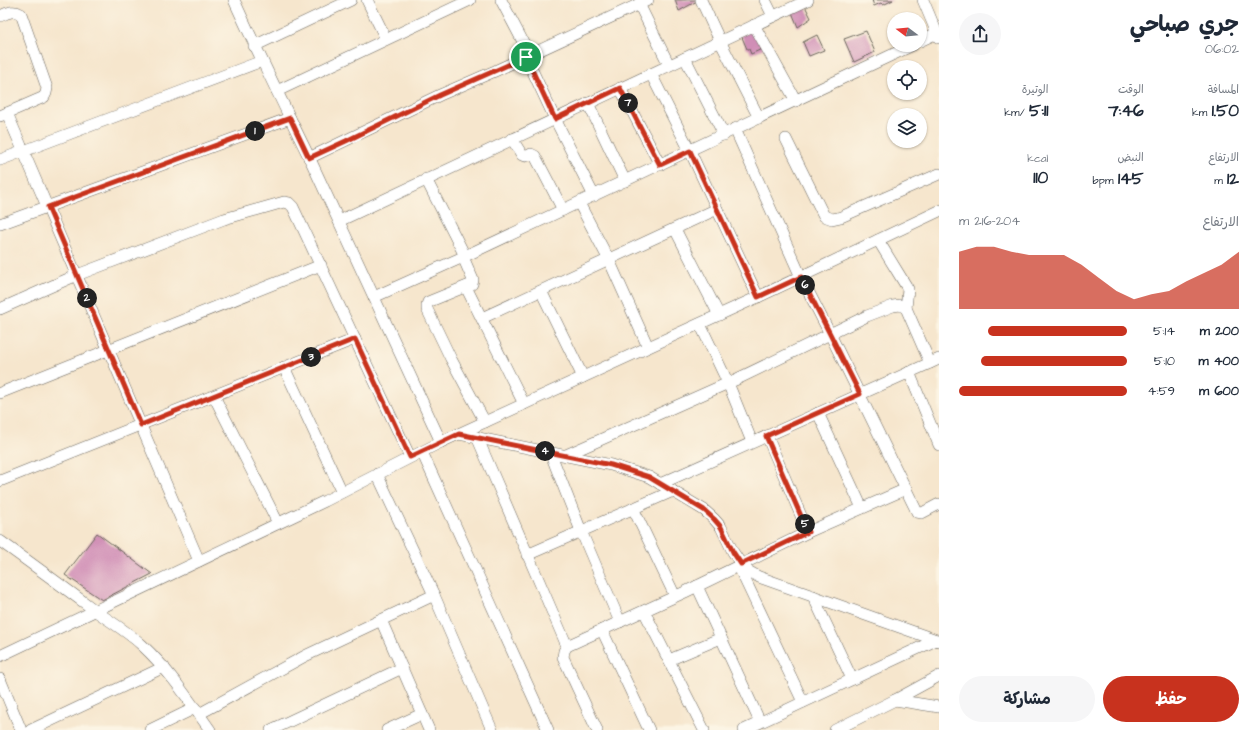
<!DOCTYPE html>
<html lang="ar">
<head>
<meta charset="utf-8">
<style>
	:root { --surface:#fff; --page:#f6f6f7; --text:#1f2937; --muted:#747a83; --accent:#c8321e }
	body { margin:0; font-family:"Architects Daughter","Playpen Sans Arabic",sans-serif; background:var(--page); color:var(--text); direction:rtl; height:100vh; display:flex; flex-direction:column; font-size:15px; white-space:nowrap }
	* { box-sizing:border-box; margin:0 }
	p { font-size:13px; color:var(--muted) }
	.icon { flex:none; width:22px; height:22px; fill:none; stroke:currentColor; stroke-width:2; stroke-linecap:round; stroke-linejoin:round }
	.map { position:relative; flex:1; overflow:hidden; direction:ltr }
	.panel { display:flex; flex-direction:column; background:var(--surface); width:320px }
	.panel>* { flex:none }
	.needle { width:26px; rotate:286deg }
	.fabs { position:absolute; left:887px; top:12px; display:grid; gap:8px }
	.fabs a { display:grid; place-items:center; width:40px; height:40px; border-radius:50%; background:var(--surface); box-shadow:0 1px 3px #0004; font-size:20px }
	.pin { position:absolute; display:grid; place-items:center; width:34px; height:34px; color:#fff; margin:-17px; border:2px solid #fff; border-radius:50%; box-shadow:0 1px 4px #0007 }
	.km { position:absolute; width:20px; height:20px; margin:-10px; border-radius:50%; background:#222; color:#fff; font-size:11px; line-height:20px; text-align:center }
	.round { display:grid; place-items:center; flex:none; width:42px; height:42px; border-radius:21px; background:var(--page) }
	.headline { display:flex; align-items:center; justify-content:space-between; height:68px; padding:0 20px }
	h1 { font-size:22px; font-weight:700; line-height:30px }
	.metrics { display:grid; grid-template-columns:repeat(3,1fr); gap:6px; height:68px; padding:4px 20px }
	.metrics div { display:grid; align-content:center }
	.metrics b { font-size:17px; font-weight:700 }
	.metrics small { font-size:11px; font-weight:400 }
	.metrics p { font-size:11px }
	.chart { height:112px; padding:8px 20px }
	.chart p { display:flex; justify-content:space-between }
	.chart svg { width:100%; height:72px; margin-top:4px; fill:var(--accent); opacity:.7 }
	.cta { display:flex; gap:8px; margin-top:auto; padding:8px 20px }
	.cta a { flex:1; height:46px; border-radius:24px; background:var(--accent); color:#fff; font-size:16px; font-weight:700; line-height:46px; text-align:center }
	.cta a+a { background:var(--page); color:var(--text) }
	ul { padding:0 20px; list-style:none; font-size:13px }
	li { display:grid; grid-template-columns:64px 48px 1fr; align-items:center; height:30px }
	li i { height:10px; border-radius:5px; background:var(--accent) }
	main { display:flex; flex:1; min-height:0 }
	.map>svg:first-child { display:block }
</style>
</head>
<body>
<main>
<section class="panel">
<div class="headline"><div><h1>جري صباحي</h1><p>06:02</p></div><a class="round"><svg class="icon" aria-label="share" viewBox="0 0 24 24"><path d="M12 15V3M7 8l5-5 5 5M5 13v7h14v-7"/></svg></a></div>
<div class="metrics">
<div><p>المسافة</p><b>1.50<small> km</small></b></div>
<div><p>الوقت</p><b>7:46</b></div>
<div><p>الوتيرة</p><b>5:11<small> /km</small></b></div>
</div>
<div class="metrics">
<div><p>الارتفاع</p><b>12<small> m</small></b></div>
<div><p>النبض</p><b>145<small> bpm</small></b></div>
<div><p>kcal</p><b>110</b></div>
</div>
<div class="chart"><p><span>الارتفاع</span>204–216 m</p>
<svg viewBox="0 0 160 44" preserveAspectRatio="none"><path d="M0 44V9L10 6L20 6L30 9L40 11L50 11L60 11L70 17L80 25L90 33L100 38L110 35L120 33L130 27L140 22L150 17L160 9V44z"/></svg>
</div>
<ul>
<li><b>200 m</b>5:14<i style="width:83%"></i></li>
<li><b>400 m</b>5:10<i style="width:87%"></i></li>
<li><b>600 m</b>4:59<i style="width:100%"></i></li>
</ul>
<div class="cta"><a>حفظ</a><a>مشاركة</a></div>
</section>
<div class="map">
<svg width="939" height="730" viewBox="0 0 939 730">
	<rect width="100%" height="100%" fill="#fcf5e5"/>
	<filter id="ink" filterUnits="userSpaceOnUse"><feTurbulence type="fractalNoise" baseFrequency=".025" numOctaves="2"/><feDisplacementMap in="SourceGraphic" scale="8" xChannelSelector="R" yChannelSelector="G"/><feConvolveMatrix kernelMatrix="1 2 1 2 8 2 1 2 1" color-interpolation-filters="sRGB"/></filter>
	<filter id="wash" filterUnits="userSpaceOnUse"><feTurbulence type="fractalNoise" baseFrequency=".012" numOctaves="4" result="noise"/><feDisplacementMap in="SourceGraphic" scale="16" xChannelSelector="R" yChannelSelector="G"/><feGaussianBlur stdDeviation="0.9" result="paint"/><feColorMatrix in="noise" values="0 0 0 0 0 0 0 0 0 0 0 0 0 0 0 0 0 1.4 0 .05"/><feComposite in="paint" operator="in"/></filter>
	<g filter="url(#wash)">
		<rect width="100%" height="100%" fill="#f6e6cd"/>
		<g id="blocks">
			<g fill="#d08eb6">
				<polygon points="675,0 696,0 697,1 679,11"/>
				<polygon points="872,0 893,0 883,5 881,3 874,6"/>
				<polygon points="804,4 811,18 798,27 791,10"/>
				<polygon points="755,29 764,48 751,54 749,49 747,49 741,35"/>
				<polygon points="866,31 875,52 854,62 844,39"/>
				<polygon points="817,35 824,50 809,56 803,42"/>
				<polygon points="97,533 152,574 102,600 65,575"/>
			</g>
		</g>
	</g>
	<g filter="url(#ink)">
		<use href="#blocks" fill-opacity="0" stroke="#68635a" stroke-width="1"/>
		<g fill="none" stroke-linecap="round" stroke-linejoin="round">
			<g stroke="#68635a" stroke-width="12">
				<g id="minor">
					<path d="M234,0C258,53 284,106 310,159C354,253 398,347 441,442"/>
					<polyline points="367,0 386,39"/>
					<polyline points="501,0 530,55"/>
					<polyline points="701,0 720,41 759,118"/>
					<polyline points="765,0 773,16"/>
					<polyline points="923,0 939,38"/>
					<polyline points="639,4 669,65"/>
					<path d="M0,16C8,13 13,9 21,14L47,88L46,93L44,97L0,116"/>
					<polyline points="754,25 796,101"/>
					<polyline points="920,41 937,33"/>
					<polyline points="254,46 351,0"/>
					<polyline points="526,57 555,119 594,196"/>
					<polyline points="685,58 724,135"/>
					<polyline points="651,74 690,151 758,297"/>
					<polyline points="620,88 660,165"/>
					<polyline points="277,91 470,0"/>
					<polyline points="588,103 625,181"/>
					<polyline points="7,113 199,561"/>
					<polyline points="735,129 801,277 830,334 917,512 922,513 939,504"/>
					<path d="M512,139L522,155C525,157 528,156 531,154L535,156L563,210"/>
					<polyline points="786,139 824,216 832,219 841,217 939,174"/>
					<polyline points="309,158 440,95 495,71 648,0"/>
					<polyline points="0,160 262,61"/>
					<polyline points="426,179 465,256"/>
					<polyline points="579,203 609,260 648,347"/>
					<polyline points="339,221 808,0"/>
					<polyline points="0,224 290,118"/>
					<polyline points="675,229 719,315"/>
					<polyline points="878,240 908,289 906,308"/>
					<polyline points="463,257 473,280 472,284 428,302 427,305 427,309 451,359 485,422"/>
					<polyline points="466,287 524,404"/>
					<polyline points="541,291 583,377"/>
					<polyline points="374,297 463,257 913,45"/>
					<polyline points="0,309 77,275 224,219 284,202 289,203 293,207 410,457"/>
					<polyline points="482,318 717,209"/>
					<polyline points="700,324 728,383 752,442"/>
					<polyline points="284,367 342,492"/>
					<polyline points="909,372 939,445"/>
					<polyline points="0,393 321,265"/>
					<polyline points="214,396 278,523"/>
					<polyline points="818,413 862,508"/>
					<polyline points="459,434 611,465 649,477 704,510 714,519 721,527 733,552 741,564 748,571 759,577 939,641"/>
					<polyline points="767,436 808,532"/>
					<polyline points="477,437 567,646"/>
					<polyline points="422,452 548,730"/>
					<polyline points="550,452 581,531 620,622"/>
					<polyline points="566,455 735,380 867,316 893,306 900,305 906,308 930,363"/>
					<polyline points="377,474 434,595 492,730"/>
					<polyline points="0,481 355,339"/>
					<polyline points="660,484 939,359"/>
					<polyline points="633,508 675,596"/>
					<path d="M0,541C31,563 62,586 93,609C109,621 127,631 142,645C169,670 189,700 210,730"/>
					<polyline points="527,555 673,491"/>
					<polyline points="738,565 803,702"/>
					<polyline points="697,586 760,722"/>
					<polyline points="813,596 852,679"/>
					<polyline points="644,611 704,730"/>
					<polyline points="381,620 429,730"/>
					<polyline points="602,630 649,730"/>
					<polyline points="0,656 325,501 441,442 758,297 939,211"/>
					<polyline points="669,660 721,638"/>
					<polyline points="0,679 21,730"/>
					<polyline points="895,700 939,707"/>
					<polyline points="199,714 305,656 434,595"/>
					<polyline points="31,730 164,667"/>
					<polyline points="150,730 195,708"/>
					<polyline points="271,730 402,668"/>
					<polyline points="387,730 422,714"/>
					<polyline points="597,730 563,657 564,651 567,646 685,592 808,532 906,489"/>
					<polyline points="744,730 936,640"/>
					<polyline points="835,730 895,700 939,676"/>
				</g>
			</g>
			<use href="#minor" stroke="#fff" stroke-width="11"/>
		</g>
	</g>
	<g fill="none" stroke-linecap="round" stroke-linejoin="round" filter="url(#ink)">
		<g stroke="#fff" stroke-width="8">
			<polygon id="route" points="526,57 555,119 620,88 660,165 690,151 758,297 801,277 830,334 860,394 766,436 808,532 741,564 733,552 721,527 714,519 704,510 649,477 611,465 459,434 410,457 355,339 141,425 48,207 290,118 309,158 346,141 440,95"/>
		</g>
		<use href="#route" stroke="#c8321e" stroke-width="5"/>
	</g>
</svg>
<div class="fabs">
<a><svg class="needle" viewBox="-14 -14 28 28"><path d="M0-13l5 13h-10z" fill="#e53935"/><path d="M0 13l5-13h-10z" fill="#747a83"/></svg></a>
<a><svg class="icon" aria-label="locate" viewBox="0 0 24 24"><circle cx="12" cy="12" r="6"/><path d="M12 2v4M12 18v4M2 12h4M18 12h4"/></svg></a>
<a><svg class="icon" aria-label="layers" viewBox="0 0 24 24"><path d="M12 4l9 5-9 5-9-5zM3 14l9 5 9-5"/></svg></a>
</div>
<div class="pin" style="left:526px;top:57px;background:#1e9e55"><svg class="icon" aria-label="arrive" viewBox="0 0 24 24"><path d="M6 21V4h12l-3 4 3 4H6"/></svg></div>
<b class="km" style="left:255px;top:131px">1</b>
<b class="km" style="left:87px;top:298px">2</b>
<b class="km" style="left:311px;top:357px">3</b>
<b class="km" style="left:545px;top:451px">4</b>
<b class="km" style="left:805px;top:524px">5</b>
<b class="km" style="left:805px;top:285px">6</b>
<b class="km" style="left:628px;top:103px">7</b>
</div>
</main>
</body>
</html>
